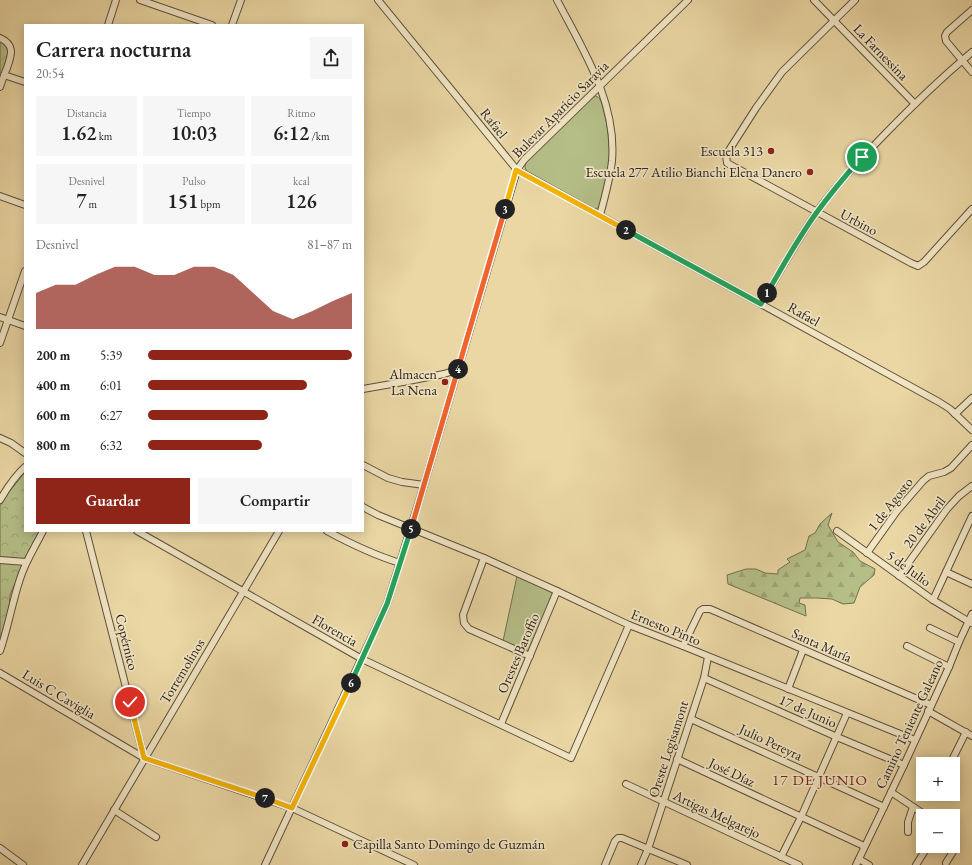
<!DOCTYPE html>
<html lang="es">
<head>
<meta charset="utf-8">
<style>
	:root { --surface:#fff; --page:#f6f6f6; --text:#222; --muted:#767676; --accent:#8f2418 }
	body { margin:0; font-family:"EB Garamond",serif; background:var(--page); color:var(--text); height:100vh; display:flex; flex-direction:column; font-size:15px; white-space:nowrap }
	* { box-sizing:border-box; margin:0 }
	p { font-size:13px; color:var(--muted) }
	.icon { flex:none; width:22px; height:22px; fill:none; stroke:currentColor; stroke-width:2; stroke-linecap:round; stroke-linejoin:round }
	.map { position:relative; flex:1; overflow:hidden }
	.panel { position:absolute; left:24px; top:24px; width:340px; height:508px; display:flex; flex-direction:column; background:var(--surface); border-radius:0px; box-shadow:0 2px 10px #0003 }
	.panel>* { flex:none }
	.fabs { position:absolute; left:916px; top:757px; display:grid; gap:8px }
	.fabs a { display:grid; place-items:center; width:44px; height:44px; border-radius:0px; background:var(--surface); box-shadow:0 2px 10px #0003; font-size:20px }
	.pin { position:absolute; display:grid; place-items:center; width:34px; height:34px; color:#fff; margin:-17px; border:2px solid #fff; border-radius:50%; box-shadow:0 1px 4px #0007 }
	.km { position:absolute; width:20px; height:20px; margin:-10px; border-radius:50%; background:#222; color:#fff; font-size:11px; line-height:20px; text-align:center }
	.round { display:grid; place-items:center; flex:none; width:42px; height:42px; border-radius:0px; background:var(--page) }
	.summary { display:flex; align-items:center; justify-content:space-between; height:68px; padding:0 12px }
	h1 { font-size:22px; font-weight:600; line-height:30px }
	.figures { display:grid; grid-template-columns:repeat(3,1fr); gap:6px; height:68px; padding:4px 12px }
	.figures div { display:grid; align-content:center; border-radius:0px; background:var(--page); text-align:center }
	.figures b { font-size:20px; font-weight:600 }
	.figures small { font-size:11px; font-weight:400 }
	.figures p { font-size:11px }
	.chart { height:112px; padding:8px 12px }
	.chart p { display:flex; justify-content:space-between }
	.chart svg { width:100%; height:72px; margin-top:4px; fill:var(--accent); opacity:.7 }
	.primary-button { display:flex; gap:8px; margin-top:auto; padding:8px 12px }
	.primary-button a { flex:1; height:46px; border-radius:0px; background:var(--accent); color:#fff; font-size:16px; font-weight:600; line-height:46px; text-align:center }
	.primary-button a+a { background:var(--page); color:var(--text) }
	ul { padding:0 12px; list-style:none; font-size:13px }
	li { display:grid; grid-template-columns:64px 48px 1fr; align-items:center; height:30px }
	li i { height:10px; border-radius:5px; background:var(--accent) }
	.map>svg:first-child { display:block }
</style>
</head>
<body>
<div class="map">
<svg width="972" height="865" viewBox="0 0 972 865">
	<defs>
		<pattern id="forest-firs" width="22" height="20" patternUnits="userSpaceOnUse"><rect width="22" height="20" fill="#b5be87"/><path d="M5 1l3.5 6h-7zM16 11l3.5 6h-7z" fill="#9ca374"/></pattern>
		<pattern id="park-crowns" width="20" height="18" patternUnits="userSpaceOnUse"><rect width="20" height="18" fill="#b5be87"/><path d="M2 6a3 3 0 1 1 6 0M12 15a3 3 0 1 1 6 0" fill="none" stroke="#9ca374"/></pattern>
	</defs>
	<rect width="100%" height="100%" fill="#ead7a4"/>
	<filter id="stains"><feTurbulence type="fractalNoise" baseFrequency=".005" numOctaves="4"/><feColorMatrix values="0 0 0 0 .2 0 0 0 0 .09 0 0 0 0 .02 0 0 0 .5 -.17"/></filter>
	<radialGradient id="worn" r=".72"><stop offset=".6" stop-color="#630" stop-opacity="0"/><stop offset="1" stop-color="#630" stop-opacity=".3"/></radialGradient>
	<g fill="#b5be87" stroke="#717050">
		<path d="M596,96C603,99 603,109 605,115C609,134 611,152 608,171C606,182 603,194 600,205C598,208 597,209 594,209L528,172C523,168 525,164 528,160L593,97Z"/>
		<polygon points="517,576 553,592 553,594 529,652 528,653 503,641"/>
	</g>
	<polygon fill="url(#forest-firs)" stroke="#717050" points="832,513 828,525 838,542 853,552 860,561 875,569 874,575 860,587 854,603 843,604 832,599 817,598 800,598 799,603 805,605 806,616 728,584 727,575 746,569 756,569 765,573 778,574 778,570 790,562 787,559 805,550 809,536 815,533 820,524"/>
	<g fill="url(#park-crowns)" stroke="#717050">
		<path d="M0,40C5,43 8,47 8,53L0,80Z"/>
		<polygon points="25,472 25,531 40,531 26,557 10,595 9,610 0,640 0,506 9,492"/>
	</g>
	<g fill="none" stroke-linecap="round" stroke-linejoin="round">
		<g stroke="#5c503c" stroke-width="8">
			<g id="minor">
				<polyline points="140,0 212,25"/>
				<polyline points="378,0 517,170 939,402 950,409 972,430"/>
				<path d="M557,0C583,50 617,102 612,161C610,179 605,197 600,215"/>
				<polyline points="814,0 915,104"/>
				<polyline points="855,0 782,72 756,108 726,155 727,163 911,263 918,266 924,262 972,209"/>
				<polyline points="972,10 947,32 945,36 946,41 972,72"/>
				<polyline points="108,25 116,0"/>
				<polyline points="232,25 241,0"/>
				<path d="M0,38C16,45 11,56 7,68C4,75 2,81 0,87"/>
				<polyline points="4,75 25,82"/>
				<polyline points="0,196 25,205"/>
				<path d="M761,304C779,273 796,242 816,213C836,185 860,160 884,135C912,106 941,78 972,52"/>
				<polyline points="0,317 25,326"/>
				<polyline points="0,343 25,271"/>
				<polyline points="363,389 403,382 444,374 450,372 458,371"/>
				<polyline points="955,414 972,398"/>
				<polyline points="0,438 11,443 25,453"/>
				<polyline points="363,465 388,478 402,482 424,485"/>
				<path d="M0,500C7,488 15,476 25,467"/>
				<polyline points="363,507 378,515 484,558 557,591 629,625 683,646 915,740"/>
				<polyline points="86,531 144,758"/>
				<polyline points="137,531 362,659 571,758 629,625"/>
				<path d="M327,531C351,544 374,555 400,563"/>
				<polyline points="837,531 933,600 971,623"/>
				<polyline points="867,553 897,511 923,481 929,476 944,472 951,468 972,445"/>
				<polyline points="484,558 463,615 464,623 469,629 530,656"/>
				<polyline points="0,560 26,562"/>
				<polyline points="946,572 972,584"/>
				<polyline points="899,576 947,509 959,496 972,486"/>
				<polyline points="933,600 972,516"/>
				<polyline points="930,628 959,642"/>
				<polyline points="683,646 700,611 703,609 710,609 931,705"/>
				<polyline points="907,646 949,667"/>
				<path d="M0,651C8,628 12,603 20,579C25,562 35,547 43,531"/>
				<polyline points="0,673 144,758 292,808 414,865"/>
				<polyline points="704,678 837,737 904,765"/>
				<polyline points="788,689 803,650"/>
				<polyline points="928,711 972,736"/>
				<polyline points="691,719 884,807"/>
				<polyline points="501,724 557,591"/>
				<polyline points="677,759 864,846"/>
				<polyline points="950,764 966,732"/>
				<polyline points="626,784 799,865"/>
				<polyline points="891,792 927,816"/>
				<polyline points="114,810 156,837"/>
				<polyline points="908,832 908,822 913,807"/>
				<polyline points="0,848 23,865"/>
				<polyline points="781,857 801,817 847,713"/>
				<polyline points="859,859 869,865"/>
				<path d="M946,863C951,854 961,844 953,835"/>
				<polyline points="82,865 279,531"/>
				<polyline points="265,865 387,604 424,485 517,170 524,160 688,0"/>
				<polyline points="605,865 615,841 618,838 622,838 687,865"/>
				<polyline points="641,865 648,849 704,678 708,657"/>
				<polyline points="856,865 904,765 949,667 959,642 972,614"/>
				<polyline points="916,865 928,846"/>
			</g>
		</g>
		<use href="#minor" stroke="#f1e5c4" stroke-width="6"/>
	</g>
	<g fill="none" stroke-linecap="round" stroke-linejoin="round">
		<g stroke="#fff" stroke-width="8">
			<path id="split-1" d="M767,293C783,266 798,238 817,212C831,193 846,175 862,157"/>
		</g>
		<g stroke="#fff" stroke-width="8">
			<polyline id="split-2" points="626,230 761,304 767,293"/>
		</g>
		<g stroke="#fff" stroke-width="8">
			<polyline id="split-3" points="505,209 516,170 626,230"/>
		</g>
		<g stroke="#fff" stroke-width="8">
			<polyline id="split-4" points="458,369 505,209"/>
		</g>
		<g stroke="#fff" stroke-width="8">
			<polyline id="split-5" points="411,529 458,369"/>
		</g>
		<g stroke="#fff" stroke-width="8">
			<polyline id="split-6" points="351,683 387,604 411,529"/>
		</g>
		<g stroke="#fff" stroke-width="8">
			<polyline id="split-7" points="265,798 292,808 351,683"/>
		</g>
		<g stroke="#fff" stroke-width="8">
			<polyline id="split-8" points="130,702 144,758 265,798"/>
		</g>
		<use href="#split-1" stroke="#22a559" stroke-width="5"/>
		<use href="#split-2" stroke="#22a559" stroke-width="5"/>
		<use href="#split-3" stroke="#f5b400" stroke-width="5"/>
		<use href="#split-4" stroke="#f0652b" stroke-width="5"/>
		<use href="#split-5" stroke="#f0652b" stroke-width="5"/>
		<use href="#split-6" stroke="#22a559" stroke-width="5"/>
		<use href="#split-7" stroke="#f5b400" stroke-width="5"/>
		<use href="#split-8" stroke="#f5b400" stroke-width="5"/>
	</g>
	<g fill="#8f2418" stroke="#f1e5c4" stroke-width="1.5">
		<circle cx="771" cy="151" r="4"/>
		<circle cx="810" cy="172" r="4"/>
		<circle cx="445" cy="382" r="4"/>
		<circle cx="345" cy="844" r="4"/>
	</g>
	<g text-anchor="middle" dominant-baseline="central" stroke-width="3.5" stroke-linejoin="round" paint-order="stroke">
		<g font-size="14" fill="#2d231a" stroke="#f1e5c4">
			<text transform="translate(881 52) rotate(46)">La Farnessina</text>
			<text transform="translate(560 109) rotate(-45)">Bulevar Aparicio Saravia</text>
			<text transform="translate(494 123) rotate(51)">Rafael</text>
			<text transform="translate(859 222) rotate(28)">Urbino</text>
			<text transform="translate(804 314) rotate(29)">Rafael</text>
			<text transform="translate(890 504) rotate(-52)">1 de Agosto</text>
			<text transform="translate(924 522) rotate(-53)">20 de Abril</text>
			<text transform="translate(909 568) rotate(36)">5 de Julio</text>
			<text transform="translate(666 627) rotate(22)">Ernesto Pinto</text>
			<text transform="translate(335 630) rotate(30)">Florencia</text>
			<text transform="translate(127 642) rotate(76)">Copérnico</text>
			<text transform="translate(822 645) rotate(24)">Santa María</text>
			<text transform="translate(518 653) rotate(-67)">Orestes Baroffio</text>
			<text transform="translate(182 671) rotate(-59)">Torremolinos</text>
			<text transform="translate(59 694) rotate(31)">Luis C Caviglia</text>
			<text transform="translate(808 711) rotate(24)">17 de Junio</text>
			<text transform="translate(909 724) rotate(-65)">Camino Teniente Galeano</text>
			<text transform="translate(771 742) rotate(25)">Julio Pereyra</text>
			<text transform="translate(668 749) rotate(-72)">Oreste Legisamont</text>
			<text transform="translate(732 772) rotate(25)">José Díaz</text>
			<text transform="translate(717 814) rotate(25)">Artigas Melgarejo</text>
		</g>
		<g font-size="14" fill="#2d231a" stroke="#f1e5c4" text-anchor="end">
			<text x="763" y="151">Escuela 313</text>
			<text x="802" y="172">Escuela 277 Atilio Bianchi Elena Danero</text>
			<text x="437" y="374">Almacen<tspan x="437" dy="16">La Nena</tspan></text>
			<text x="353" y="844" text-anchor="start">Capilla Santo Domingo de Guzmán</text>
		</g>
		<g font-size="15" letter-spacing="1" fill="#7a1f14" stroke="#f1e5c4">
			<text x="820" y="779">17 DE JUNIO</text>
		</g>
	</g>
	<rect width="100%" height="100%" filter="url(#stains)"/>
	<rect width="100%" height="100%" fill="url(#worn)"/>
</svg>
<div class="fabs">
<a>+</a>
<a>−</a>
</div>
<div class="pin" style="left:862px;top:157px;background:#1e9e55"><svg class="icon" aria-label="arrive" viewBox="0 0 24 24"><path d="M6 21V4h12l-3 4 3 4H6"/></svg></div>
<div class="pin" style="left:130px;top:702px;background:#d93025"><svg class="icon" aria-label="check" viewBox="0 0 24 24"><path d="M5 12l5 5 9-10"/></svg></div>
<b class="km" style="left:767px;top:293px">1</b>
<b class="km" style="left:626px;top:230px">2</b>
<b class="km" style="left:505px;top:209px">3</b>
<b class="km" style="left:458px;top:369px">4</b>
<b class="km" style="left:411px;top:529px">5</b>
<b class="km" style="left:351px;top:683px">6</b>
<b class="km" style="left:265px;top:798px">7</b>
<section class="panel">
<div class="summary"><div><h1>Carrera nocturna</h1><p>20:54</p></div><a class="round"><svg class="icon" aria-label="share" viewBox="0 0 24 24"><path d="M12 15V3M7 8l5-5 5 5M5 13v7h14v-7"/></svg></a></div>
<div class="figures">
<div><p>Distancia</p><b>1.62<small> km</small></b></div>
<div><p>Tiempo</p><b>10:03</b></div>
<div><p>Ritmo</p><b>6:12<small> /km</small></b></div>
</div>
<div class="figures">
<div><p>Desnivel</p><b>7<small> m</small></b></div>
<div><p>Pulso</p><b>151<small> bpm</small></b></div>
<div><p>kcal</p><b>126</b></div>
</div>
<div class="chart"><p><span>Desnivel</span>81–87 m</p>
<svg viewBox="0 0 160 44" preserveAspectRatio="none"><path d="M0 44V22L10 17L20 17L30 11L40 6L50 6L60 11L70 11L80 6L90 6L100 11L110 22L120 33L130 38L140 33L150 27L160 22V44z"/></svg>
</div>
<ul>
<li><b>200 m</b>5:39<i style="width:100%"></i></li>
<li><b>400 m</b>6:01<i style="width:78%"></i></li>
<li><b>600 m</b>6:27<i style="width:59%"></i></li>
<li><b>800 m</b>6:32<i style="width:56%"></i></li>
</ul>
<div class="primary-button"><a>Guardar</a><a>Compartir</a></div>
</section>
</div>
</body>
</html>
